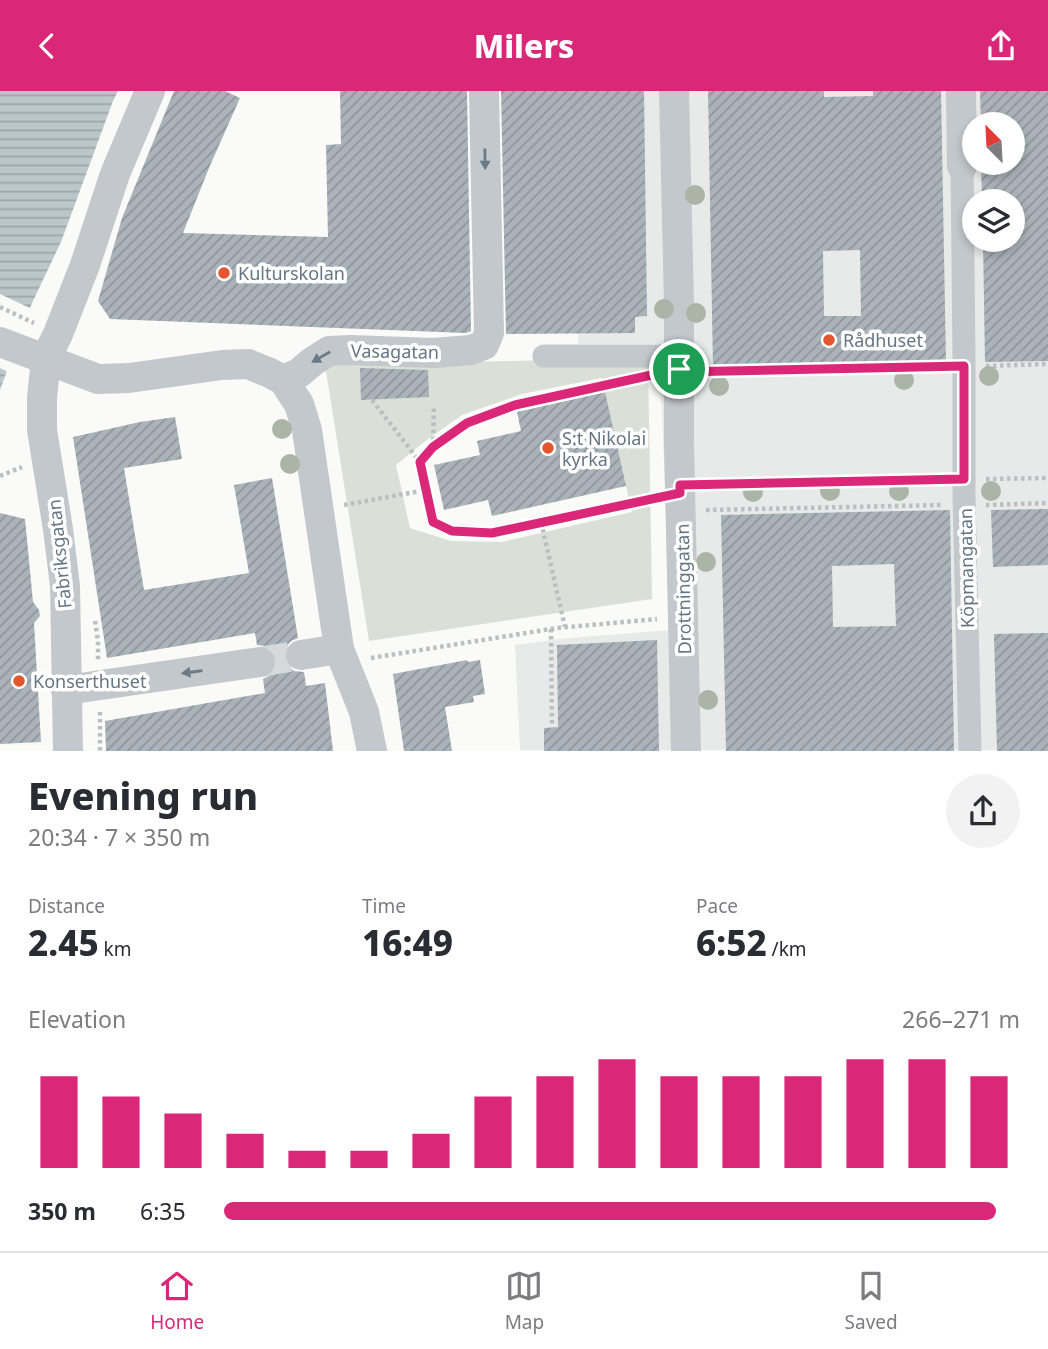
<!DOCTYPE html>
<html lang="en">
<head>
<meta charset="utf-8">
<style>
	:root { --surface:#fff; --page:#f2f2f3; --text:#2b2b33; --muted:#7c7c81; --line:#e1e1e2; --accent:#db2777 }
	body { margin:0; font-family:"Noto Sans",sans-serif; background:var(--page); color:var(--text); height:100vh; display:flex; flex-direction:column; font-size:26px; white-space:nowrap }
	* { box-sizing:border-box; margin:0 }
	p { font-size:23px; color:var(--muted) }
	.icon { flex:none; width:38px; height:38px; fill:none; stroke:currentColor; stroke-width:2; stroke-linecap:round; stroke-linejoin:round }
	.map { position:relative; height:660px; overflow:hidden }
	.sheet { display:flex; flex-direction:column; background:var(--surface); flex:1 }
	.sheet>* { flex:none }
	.needle { width:46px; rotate:336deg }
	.controls { position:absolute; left:962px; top:21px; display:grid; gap:14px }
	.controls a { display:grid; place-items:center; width:63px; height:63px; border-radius:50%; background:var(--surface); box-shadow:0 4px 10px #0003; font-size:35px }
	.pin { position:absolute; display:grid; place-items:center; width:60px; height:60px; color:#fff; margin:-30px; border:4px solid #fff; border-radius:50%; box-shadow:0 2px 7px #0007 }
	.round { display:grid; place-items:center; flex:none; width:74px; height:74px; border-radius:37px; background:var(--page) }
	.head { display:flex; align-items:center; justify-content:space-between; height:119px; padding:0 28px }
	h1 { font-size:38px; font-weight:800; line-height:52px }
	.metrics { display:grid; grid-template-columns:repeat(3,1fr); gap:10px; height:119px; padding:7px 28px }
	.metrics div { display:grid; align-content:center }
	.metrics b { font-size:35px; font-weight:800 }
	.metrics small { font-size:19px; font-weight:400 }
	.metrics p { font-size:19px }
	.chart { height:196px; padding:14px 28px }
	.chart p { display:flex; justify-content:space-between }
	.chart svg { width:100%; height:126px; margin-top:7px; stroke:var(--accent); stroke-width:6 }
	ul { padding:0 28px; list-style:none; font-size:23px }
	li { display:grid; grid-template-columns:112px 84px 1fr; align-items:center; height:52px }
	li i { height:18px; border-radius:9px; background:var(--accent) }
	header { display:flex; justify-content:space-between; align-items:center; height:91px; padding:0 28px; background:var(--accent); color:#fff; font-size:32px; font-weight:800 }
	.tabs { display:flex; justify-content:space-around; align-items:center; height:98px; border-top:2px solid var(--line); background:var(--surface); font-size:19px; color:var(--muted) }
	.tabs a { display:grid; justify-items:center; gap:4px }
	.tabs .on { color:var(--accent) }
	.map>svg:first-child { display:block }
</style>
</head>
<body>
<header><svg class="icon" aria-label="back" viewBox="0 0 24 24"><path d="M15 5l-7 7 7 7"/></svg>Milers<svg class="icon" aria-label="share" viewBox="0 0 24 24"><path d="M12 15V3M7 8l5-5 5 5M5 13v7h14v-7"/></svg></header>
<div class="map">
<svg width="1048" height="660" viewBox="0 0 1048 660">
	<defs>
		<pattern id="water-rules" width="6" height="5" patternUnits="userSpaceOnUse" patternTransform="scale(1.75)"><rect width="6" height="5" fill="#bbc7cb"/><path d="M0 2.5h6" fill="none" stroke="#9ca6aa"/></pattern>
		<pattern id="building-hatch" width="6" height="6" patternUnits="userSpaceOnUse" patternTransform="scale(1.75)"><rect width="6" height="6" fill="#aab3b9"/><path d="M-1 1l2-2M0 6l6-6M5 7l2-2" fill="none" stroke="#8e969c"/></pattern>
	</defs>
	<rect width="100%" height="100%" fill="#fafaf8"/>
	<path fill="#e8e9e9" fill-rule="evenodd" d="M581,0H1048V659H520L515,554L568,547L671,539L659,253H578ZM975,33H1013V72H975ZM975,110H1013V149H975Z"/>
	<path fill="#dadfd7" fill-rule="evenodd" d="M648,267L652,508L369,550L325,274ZM601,287L632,421L502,451L451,450L410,437L396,374L424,351L462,324L522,303Z"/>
	<polygon fill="url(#water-rules)" points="0,0 118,0 113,10 61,151 32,212 0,299"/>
	<polygon fill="#fafaf8" points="0,203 32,218 8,281 0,277"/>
	<g fill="url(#building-hatch)" fill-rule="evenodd">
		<polygon points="174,0 225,0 240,7 209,77 183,142 328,146 326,54 341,53 340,0 467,0 471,240 466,242 110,228 98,210 122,127"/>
		<polygon points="501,0 644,0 647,225 635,226 635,242 506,243"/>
		<path d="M708,0H824V6L873,5V0H941L946,272L713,277ZM860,159L861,225H824L823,160Z"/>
		<polygon points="980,0 1048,0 1048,270 985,271 983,149 1013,149 1013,110 982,110 981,72 1013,72 1013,33 981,33"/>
		<polygon points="360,277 428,279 429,306 361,309"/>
		<polygon points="605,301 626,395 492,425 488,409 444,419 434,374 480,364 477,350 521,340 517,321"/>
		<polygon points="175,326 182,368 124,377 144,499 249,482 234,394 272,387 298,547 291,550 285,557 284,567 287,574 294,580 304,581 306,595 325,592 333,660 106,660 105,630 265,602 263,588 271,584 276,577 277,568 274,561 266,555 257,554 255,542 107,567 73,346 140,331"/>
		<polygon points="1048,418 1048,474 993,476 991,419"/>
		<path d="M950,419L954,660H726L721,424ZM894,473L896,535L833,536L832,475Z"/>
		<polygon points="0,422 25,428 33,511 39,519 40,525 34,532 41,651 0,653"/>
		<polygon points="1048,542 1048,660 997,660 994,543"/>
		<polygon points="657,549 659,660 544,660 544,637 558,636 557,554"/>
		<polygon points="467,569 468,571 480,569 485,603 473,605 474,611 445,616 452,660 404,660 393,583"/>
	</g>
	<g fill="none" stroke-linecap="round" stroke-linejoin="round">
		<polyline stroke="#d5d9db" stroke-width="30" stroke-dasharray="30 15" stroke-linecap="butt" points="260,571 301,564"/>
		<g stroke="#bbbfc2" stroke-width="4.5" stroke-dasharray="3.5 3.5" stroke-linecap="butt">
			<polyline points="0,216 34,232"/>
			<polyline points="986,275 1048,273"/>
			<polyline points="706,281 942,276"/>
			<polyline points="624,290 515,315 467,332 433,356 420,371 433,431 452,440 492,442 654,407"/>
			<polyline points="372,309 420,371"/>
			<polyline points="433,356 434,314"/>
			<polyline points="0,385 22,376"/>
			<polyline points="986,388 1048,387"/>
			<polyline points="706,393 942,389"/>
			<polyline points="344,414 426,399"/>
			<polyline points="986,414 1048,412"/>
			<polyline points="706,419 942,414"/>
			<polyline points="541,431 565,536"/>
			<polyline points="95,530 98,550 98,570"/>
			<polyline points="551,538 552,636"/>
			<polyline points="371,567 557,537 657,528"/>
			<polyline points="100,621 100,660"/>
		</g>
		<g stroke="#c3c8cc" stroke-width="23">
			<polyline points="962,75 964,268 964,404 970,660"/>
			<polyline points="544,265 679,265"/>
		</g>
		<g stroke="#c3c8cc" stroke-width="30">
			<polyline points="674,0 679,213 679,353 686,660"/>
			<polyline points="961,0 962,75"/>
			<polyline points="0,251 98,288 129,287 222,274 248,273 270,282 283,289 299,313 307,339 339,558 364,621 372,660"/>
			<polyline points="283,289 299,282 312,271 329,260 351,259 433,262 471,259 484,254 489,242 484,0"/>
			<polyline points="301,564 339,558"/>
			<polyline points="66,599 260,571"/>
			<polyline points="68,660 65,495 58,438 42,339 42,307 46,267 58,243 85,174 115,83 150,0"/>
		</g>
	</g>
	<g fill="#aab4a7">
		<circle cx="695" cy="104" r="10"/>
		<circle cx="664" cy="218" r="10"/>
		<circle cx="696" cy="222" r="10"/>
		<circle cx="989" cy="285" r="10"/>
		<circle cx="904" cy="289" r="10"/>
		<circle cx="719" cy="295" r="10"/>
		<circle cx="282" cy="338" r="10"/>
		<circle cx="290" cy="373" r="10"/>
		<circle cx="830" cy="400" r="10"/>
		<circle cx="899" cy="400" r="10"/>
		<circle cx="991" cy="400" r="10"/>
		<circle cx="753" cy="401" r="10"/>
		<circle cx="706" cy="471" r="10"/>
		<circle cx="708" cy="609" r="10"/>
	</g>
	<defs><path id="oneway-solid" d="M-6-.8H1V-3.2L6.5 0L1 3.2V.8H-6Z" transform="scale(1.75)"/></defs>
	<g fill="#6a7a87">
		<use href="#oneway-solid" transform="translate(485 68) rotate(89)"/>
		<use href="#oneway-solid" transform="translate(321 266) rotate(150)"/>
		<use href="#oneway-solid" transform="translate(192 581) rotate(172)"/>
	</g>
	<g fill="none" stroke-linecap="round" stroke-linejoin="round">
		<g stroke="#fff" stroke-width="14">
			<polygon id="route" points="964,275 964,388 680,394 680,402 492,442 452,440 433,431 420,371 433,356 467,332 515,314 679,278 679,281"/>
		</g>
		<use href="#route" stroke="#db2777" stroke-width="9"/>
	</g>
	<g fill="#e4572e" stroke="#fff" stroke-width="2.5">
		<circle cx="224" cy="182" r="7"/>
		<circle cx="829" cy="249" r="7"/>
		<circle cx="548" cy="357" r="7"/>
		<circle cx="19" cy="590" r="7"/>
	</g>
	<g text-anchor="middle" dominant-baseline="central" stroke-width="7" stroke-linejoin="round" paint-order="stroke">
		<g font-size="18" fill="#657683" stroke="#fff" text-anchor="start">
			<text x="238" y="182">Kulturskolan</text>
			<text x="843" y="249">Rådhuset</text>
			<text x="562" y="347">S:t Nikolai<tspan x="562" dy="21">kyrka</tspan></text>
			<text x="33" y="590">Konserthuset</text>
		</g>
		<g font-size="18" fill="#657683" stroke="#fff">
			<text transform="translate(395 260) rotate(1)">Vasagatan</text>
			<text transform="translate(59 463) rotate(-96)">Fabriksgatan</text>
			<text transform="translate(966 477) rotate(-91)">Köpmangatan</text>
			<text transform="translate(683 498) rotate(-91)">Drottninggatan</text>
		</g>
	</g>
</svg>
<div class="controls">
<a><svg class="needle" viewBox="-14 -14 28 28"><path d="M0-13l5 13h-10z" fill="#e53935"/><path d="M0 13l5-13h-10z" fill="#7c7c81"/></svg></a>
<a><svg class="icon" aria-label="layers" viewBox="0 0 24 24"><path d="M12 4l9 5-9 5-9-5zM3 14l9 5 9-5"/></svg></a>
</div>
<div class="pin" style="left:679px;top:278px;background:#1e9e55"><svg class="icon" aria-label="arrive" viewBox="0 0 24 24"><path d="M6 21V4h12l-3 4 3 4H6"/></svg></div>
</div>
<section class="sheet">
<div class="head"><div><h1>Evening run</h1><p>20:34 · 7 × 350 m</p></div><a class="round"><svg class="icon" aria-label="share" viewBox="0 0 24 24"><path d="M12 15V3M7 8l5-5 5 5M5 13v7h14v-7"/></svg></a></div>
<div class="metrics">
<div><p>Distance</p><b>2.45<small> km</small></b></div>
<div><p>Time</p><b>16:49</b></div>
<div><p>Pace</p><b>6:52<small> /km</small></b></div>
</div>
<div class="chart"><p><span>Elevation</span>266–271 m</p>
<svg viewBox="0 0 160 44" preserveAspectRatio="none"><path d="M5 44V12M15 44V19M25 44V25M35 44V32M45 44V38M55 44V38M65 44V32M75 44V19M85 44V12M95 44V6M105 44V12M115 44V12M125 44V12M135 44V6M145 44V6M155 44V12"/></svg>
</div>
<ul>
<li><b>350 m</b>6:35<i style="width:97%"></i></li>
</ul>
</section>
<nav class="tabs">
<a class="on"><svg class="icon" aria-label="home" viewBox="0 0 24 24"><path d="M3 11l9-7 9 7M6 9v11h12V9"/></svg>Home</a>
<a><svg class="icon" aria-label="map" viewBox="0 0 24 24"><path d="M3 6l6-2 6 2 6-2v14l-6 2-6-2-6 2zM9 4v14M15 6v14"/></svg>Map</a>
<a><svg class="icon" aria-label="saved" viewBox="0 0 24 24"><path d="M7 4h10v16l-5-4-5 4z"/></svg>Saved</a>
</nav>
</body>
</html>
